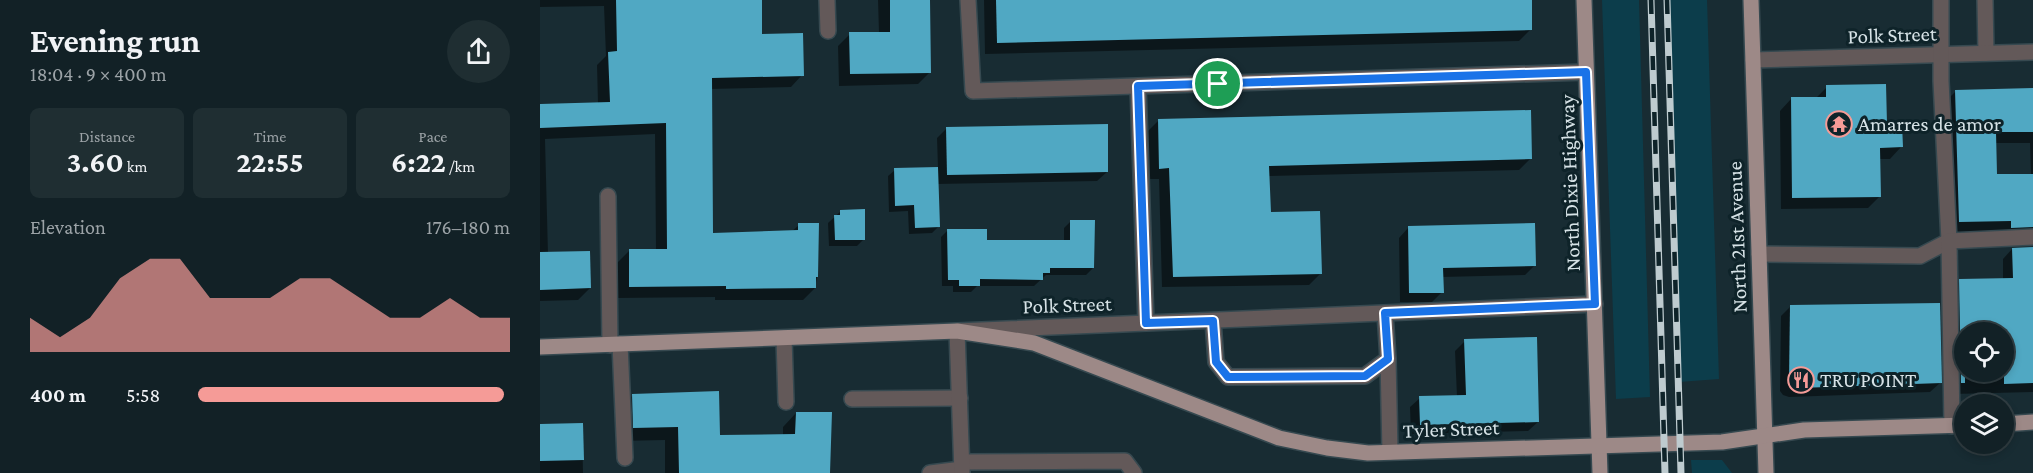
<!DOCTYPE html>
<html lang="en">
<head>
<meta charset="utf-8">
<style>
	:root { --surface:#122126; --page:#1f2e32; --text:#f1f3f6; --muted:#9ca3a7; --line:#313e43; --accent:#f59b97 }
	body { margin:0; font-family:"Crimson Pro",serif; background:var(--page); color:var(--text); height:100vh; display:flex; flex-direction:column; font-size:22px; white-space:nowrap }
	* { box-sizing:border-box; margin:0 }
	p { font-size:20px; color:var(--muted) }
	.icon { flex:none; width:33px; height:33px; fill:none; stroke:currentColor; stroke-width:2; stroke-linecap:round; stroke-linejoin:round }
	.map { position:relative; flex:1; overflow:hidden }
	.details { display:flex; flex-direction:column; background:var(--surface); width:540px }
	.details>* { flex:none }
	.fabs { position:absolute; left:1414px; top:322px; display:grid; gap:12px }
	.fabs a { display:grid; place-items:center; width:60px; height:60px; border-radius:50%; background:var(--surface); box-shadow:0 3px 9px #0003,0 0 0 2px var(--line); font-size:30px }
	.pin { position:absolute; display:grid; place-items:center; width:51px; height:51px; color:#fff; margin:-26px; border:3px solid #fff; border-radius:50%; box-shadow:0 2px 6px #0007 }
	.round { display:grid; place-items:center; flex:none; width:63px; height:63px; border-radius:32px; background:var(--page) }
	.overview { display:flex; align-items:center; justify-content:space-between; height:102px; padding:0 30px }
	h1 { font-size:33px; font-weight:700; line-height:45px }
	.stats { display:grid; grid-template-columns:repeat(3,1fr); gap:9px; height:102px; padding:6px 30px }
	.stats div { display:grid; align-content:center; border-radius:9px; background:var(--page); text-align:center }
	.stats b { font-size:30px; font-weight:700 }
	.stats small { font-size:16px; font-weight:400 }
	.stats p { font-size:16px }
	.chart { height:168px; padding:12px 30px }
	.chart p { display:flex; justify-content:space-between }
	.chart svg { width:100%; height:108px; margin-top:6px; fill:var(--accent); opacity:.7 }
	ul { padding:0 30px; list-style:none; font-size:20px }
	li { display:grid; grid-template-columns:96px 72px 1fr; align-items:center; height:45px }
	li i { height:15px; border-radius:8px; background:var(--accent) }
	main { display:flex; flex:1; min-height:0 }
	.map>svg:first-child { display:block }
</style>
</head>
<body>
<main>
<section class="details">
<div class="overview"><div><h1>Evening run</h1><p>18:04 · 9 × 400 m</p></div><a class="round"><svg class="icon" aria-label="share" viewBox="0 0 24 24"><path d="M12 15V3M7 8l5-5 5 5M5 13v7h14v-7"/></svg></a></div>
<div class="stats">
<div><p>Distance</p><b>3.60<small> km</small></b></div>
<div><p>Time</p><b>22:55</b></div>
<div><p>Pace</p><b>6:22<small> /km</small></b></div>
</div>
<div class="chart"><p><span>Elevation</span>176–180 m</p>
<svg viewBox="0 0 160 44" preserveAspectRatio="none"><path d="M0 44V30L10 38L20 30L30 14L40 6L50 6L60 22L70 22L80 22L90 14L100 14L110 22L120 30L130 30L140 22L150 30L160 30V44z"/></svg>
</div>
<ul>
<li><b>400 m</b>5:58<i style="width:98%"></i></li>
</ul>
</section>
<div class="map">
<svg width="1493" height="473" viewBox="0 0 1493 473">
	<rect width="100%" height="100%" fill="#182c33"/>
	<g fill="#0c3d4b">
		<polygon points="1062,0 1099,0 1110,397 1076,399"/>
		<polygon points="1127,0 1167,0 1179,379 1139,382"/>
		<polygon points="1151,460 1182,460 1192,473 1152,473"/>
	</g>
	<g fill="#0007" fill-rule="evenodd">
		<polygon points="0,0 220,0 221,36 262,75 251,87 170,89 171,235 251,232 259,225 277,277 275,288 263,300 175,300 175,297 78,298 77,263 89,251 116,251 115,134 5,139 8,254 50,288 38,300 0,301 0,105 58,104 57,65 66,56 64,6 0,7"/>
		<polygon points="338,0 388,0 390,72 378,84 299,86 298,46 310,34 339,33"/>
		<polygon points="444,0 990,0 991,29 979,41 445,54"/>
		<polygon points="1287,87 1345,126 1361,147 1350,159 1339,159 1340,196 1328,208 1241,209 1240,111 1251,99 1275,99"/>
		<path d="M1493,89V239L1408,233L1404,103L1416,91ZM1455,143H1490L1491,175H1456Z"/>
		<polygon points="618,121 991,158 979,170 728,176 730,214 781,273 769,285 622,287 619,179 608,179 607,132"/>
		<polygon points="407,128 567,172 557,181 397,184 399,226 392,233 369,234 368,211 349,212 348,176 355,170 398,168 397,138"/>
		<polygon points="301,211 324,239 317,246 289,246 288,223"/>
		<polygon points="531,221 553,268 546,275 506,275 494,286 437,286 431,292 413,292 413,286 402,286 401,237 408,230 446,241 524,241 524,228"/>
		<polygon points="868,228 995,265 985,275 902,277 902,292 892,302 860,302 859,238"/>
		<path d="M1493,248V392L1413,394L1410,291L1420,281L1463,280V259L1472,249ZM1425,333H1464V372H1425Z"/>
		<polygon points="1250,307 1400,383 1390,392 1249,397 1243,395 1240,391 1241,316"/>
		<polygon points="925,341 998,422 988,431 871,434 870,407 880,398 917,397 915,351"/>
		<polygon points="93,395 179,437 243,435 243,427 256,413 289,473 125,473 125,440 80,441 79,409"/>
		<polygon points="42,424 43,473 0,473 0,425"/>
	</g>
	<g fill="#50a8c3">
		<polygon points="76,0 222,0 222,34 263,33 264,76 172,78 173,233 258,230 258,223 279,223 278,277 276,277 276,288 186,289 186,286 89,287 89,249 127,249 126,123 0,128 0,104 70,102 68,52 77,51"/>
		<polygon points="350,0 390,0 391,73 310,74 309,32 350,32"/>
		<polygon points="456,0 992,0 992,30 457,43"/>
		<polygon points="1346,84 1347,124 1362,124 1363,147 1340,148 1341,197 1252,198 1251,97 1286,97 1286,85"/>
		<polygon points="1493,88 1493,132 1456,132 1457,174 1493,174 1493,227 1471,228 1471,221 1419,222 1415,90"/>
		<polygon points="991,110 992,159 729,166 731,212 780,211 782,274 633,277 629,168 619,169 618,119"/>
		<polygon points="568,124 568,172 407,175 406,127"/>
		<polygon points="398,167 400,227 375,228 374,205 355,206 354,168"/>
		<polygon points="325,209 325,240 295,240 294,215 300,215 300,210"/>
		<polygon points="530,220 555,220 554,268 510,268 510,273 503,273 503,280 440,279 440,286 419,286 419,280 408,280 407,229 447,229 447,240 530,240"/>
		<polygon points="995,223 996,266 903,268 904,293 869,293 868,226"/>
		<polygon points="1493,247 1493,383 1464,384 1464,333 1425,333 1425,383 1421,383 1419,279 1473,278 1472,248"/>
		<polygon points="50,251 51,288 0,290 0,252"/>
		<polygon points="1400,303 1402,383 1259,388 1253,386 1249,381 1250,305"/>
		<polygon points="997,337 999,422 880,425 879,396 926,395 924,339"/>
		<polygon points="179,391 180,435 255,434 256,412 292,412 290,473 139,473 138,427 93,428 92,394"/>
		<polygon points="43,423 44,460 0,461 0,424"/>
	</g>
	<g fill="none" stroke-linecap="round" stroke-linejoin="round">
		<g stroke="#364950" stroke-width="18">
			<g id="minor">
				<polyline points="287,0 288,31"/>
				<polyline points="428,0 433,91 1046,72"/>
				<polyline points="1445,0 1446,53"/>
				<polyline points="1213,60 1493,52"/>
				<polyline points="598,86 606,323"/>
				<polyline points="68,196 70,345"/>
				<polyline points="1219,254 1380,256 1409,241 1401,81 1401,0"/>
				<polyline points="673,321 676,362 688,377 825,376 848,359 845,313"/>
				<polyline points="244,338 246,402"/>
				<polyline points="80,344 85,458"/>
				<polyline points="848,359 850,452"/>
				<polyline points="312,399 420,398"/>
				<polyline points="1412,426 1409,241 1493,237"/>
				<polyline points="422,462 585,461 594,473"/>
				<polyline points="390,473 422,469"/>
				<polyline points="422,473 417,331 1055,304"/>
			</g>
		</g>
		<g stroke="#364950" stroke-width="18">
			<g id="major">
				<polyline points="1044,0 1060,473"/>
				<polyline points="1211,0 1226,473"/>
				<polyline points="0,347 417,331 494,343 739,438 787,448 828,453 1182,442 1264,430 1425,425"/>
				<polyline points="1464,424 1493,422"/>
			</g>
		</g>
		<use href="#minor" stroke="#635959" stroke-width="15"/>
		<use href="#major" stroke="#9d8987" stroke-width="15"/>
		<g stroke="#becbcf" stroke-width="7">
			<g id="rail">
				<polyline points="1111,0 1125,473"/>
				<polyline points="1127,0 1141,473"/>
			</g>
		</g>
		<use href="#rail" stroke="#0e2329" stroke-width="4.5" stroke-dasharray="14" stroke-linecap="butt"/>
	</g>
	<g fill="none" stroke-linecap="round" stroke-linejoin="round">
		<g stroke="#fff" stroke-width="12">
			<polygon id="route" points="1046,72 1055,304 845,313 848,359 825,376 688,377 676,362 673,321 606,323 598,86"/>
		</g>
		<use href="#route" stroke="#1a73e8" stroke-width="8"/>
	</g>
	<defs>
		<g id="temple-ring" transform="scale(1.35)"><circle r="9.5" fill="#0e2329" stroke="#f59b97" stroke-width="1.5"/><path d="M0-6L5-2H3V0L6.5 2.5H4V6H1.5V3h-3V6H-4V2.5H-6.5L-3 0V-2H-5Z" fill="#f59b97"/></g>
		<g id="restaurant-ring" transform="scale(1.35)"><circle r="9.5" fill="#0e2329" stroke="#f59b97" stroke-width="1.5"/><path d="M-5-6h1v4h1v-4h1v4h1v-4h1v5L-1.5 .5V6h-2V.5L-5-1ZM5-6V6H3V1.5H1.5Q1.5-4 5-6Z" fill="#f59b97"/></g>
	</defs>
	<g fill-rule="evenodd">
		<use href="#temple-ring" x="1299" y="124"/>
		<use href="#restaurant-ring" x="1261" y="380"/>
	</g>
	<g text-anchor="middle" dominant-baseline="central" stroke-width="6" stroke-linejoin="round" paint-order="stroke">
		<g font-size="21" fill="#d6e2e6" stroke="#0e2329">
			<text transform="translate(1352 35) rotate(-2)">Polk Street</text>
			<text transform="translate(1030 183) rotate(-92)">North Dixie Highway</text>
			<text transform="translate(1197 237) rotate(-92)">North 21st Avenue</text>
			<text transform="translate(527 305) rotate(-2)">Polk Street</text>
			<text transform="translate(911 429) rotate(-2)">Tyler Street</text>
		</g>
		<g font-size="21" fill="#d6e2e6" stroke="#0e2329" text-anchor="start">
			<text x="1318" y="124">Amarres de amor</text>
			<text x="1280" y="380">TRU POINT</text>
		</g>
	</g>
</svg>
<div class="fabs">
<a><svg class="icon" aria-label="locate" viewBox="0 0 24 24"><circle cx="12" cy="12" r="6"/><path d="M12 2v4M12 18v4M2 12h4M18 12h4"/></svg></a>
<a><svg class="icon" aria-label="layers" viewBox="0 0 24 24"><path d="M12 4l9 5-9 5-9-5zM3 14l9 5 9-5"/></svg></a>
</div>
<div class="pin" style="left:678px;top:84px;background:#1e9e55"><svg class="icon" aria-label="arrive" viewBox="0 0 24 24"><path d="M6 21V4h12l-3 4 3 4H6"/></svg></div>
</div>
</main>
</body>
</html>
